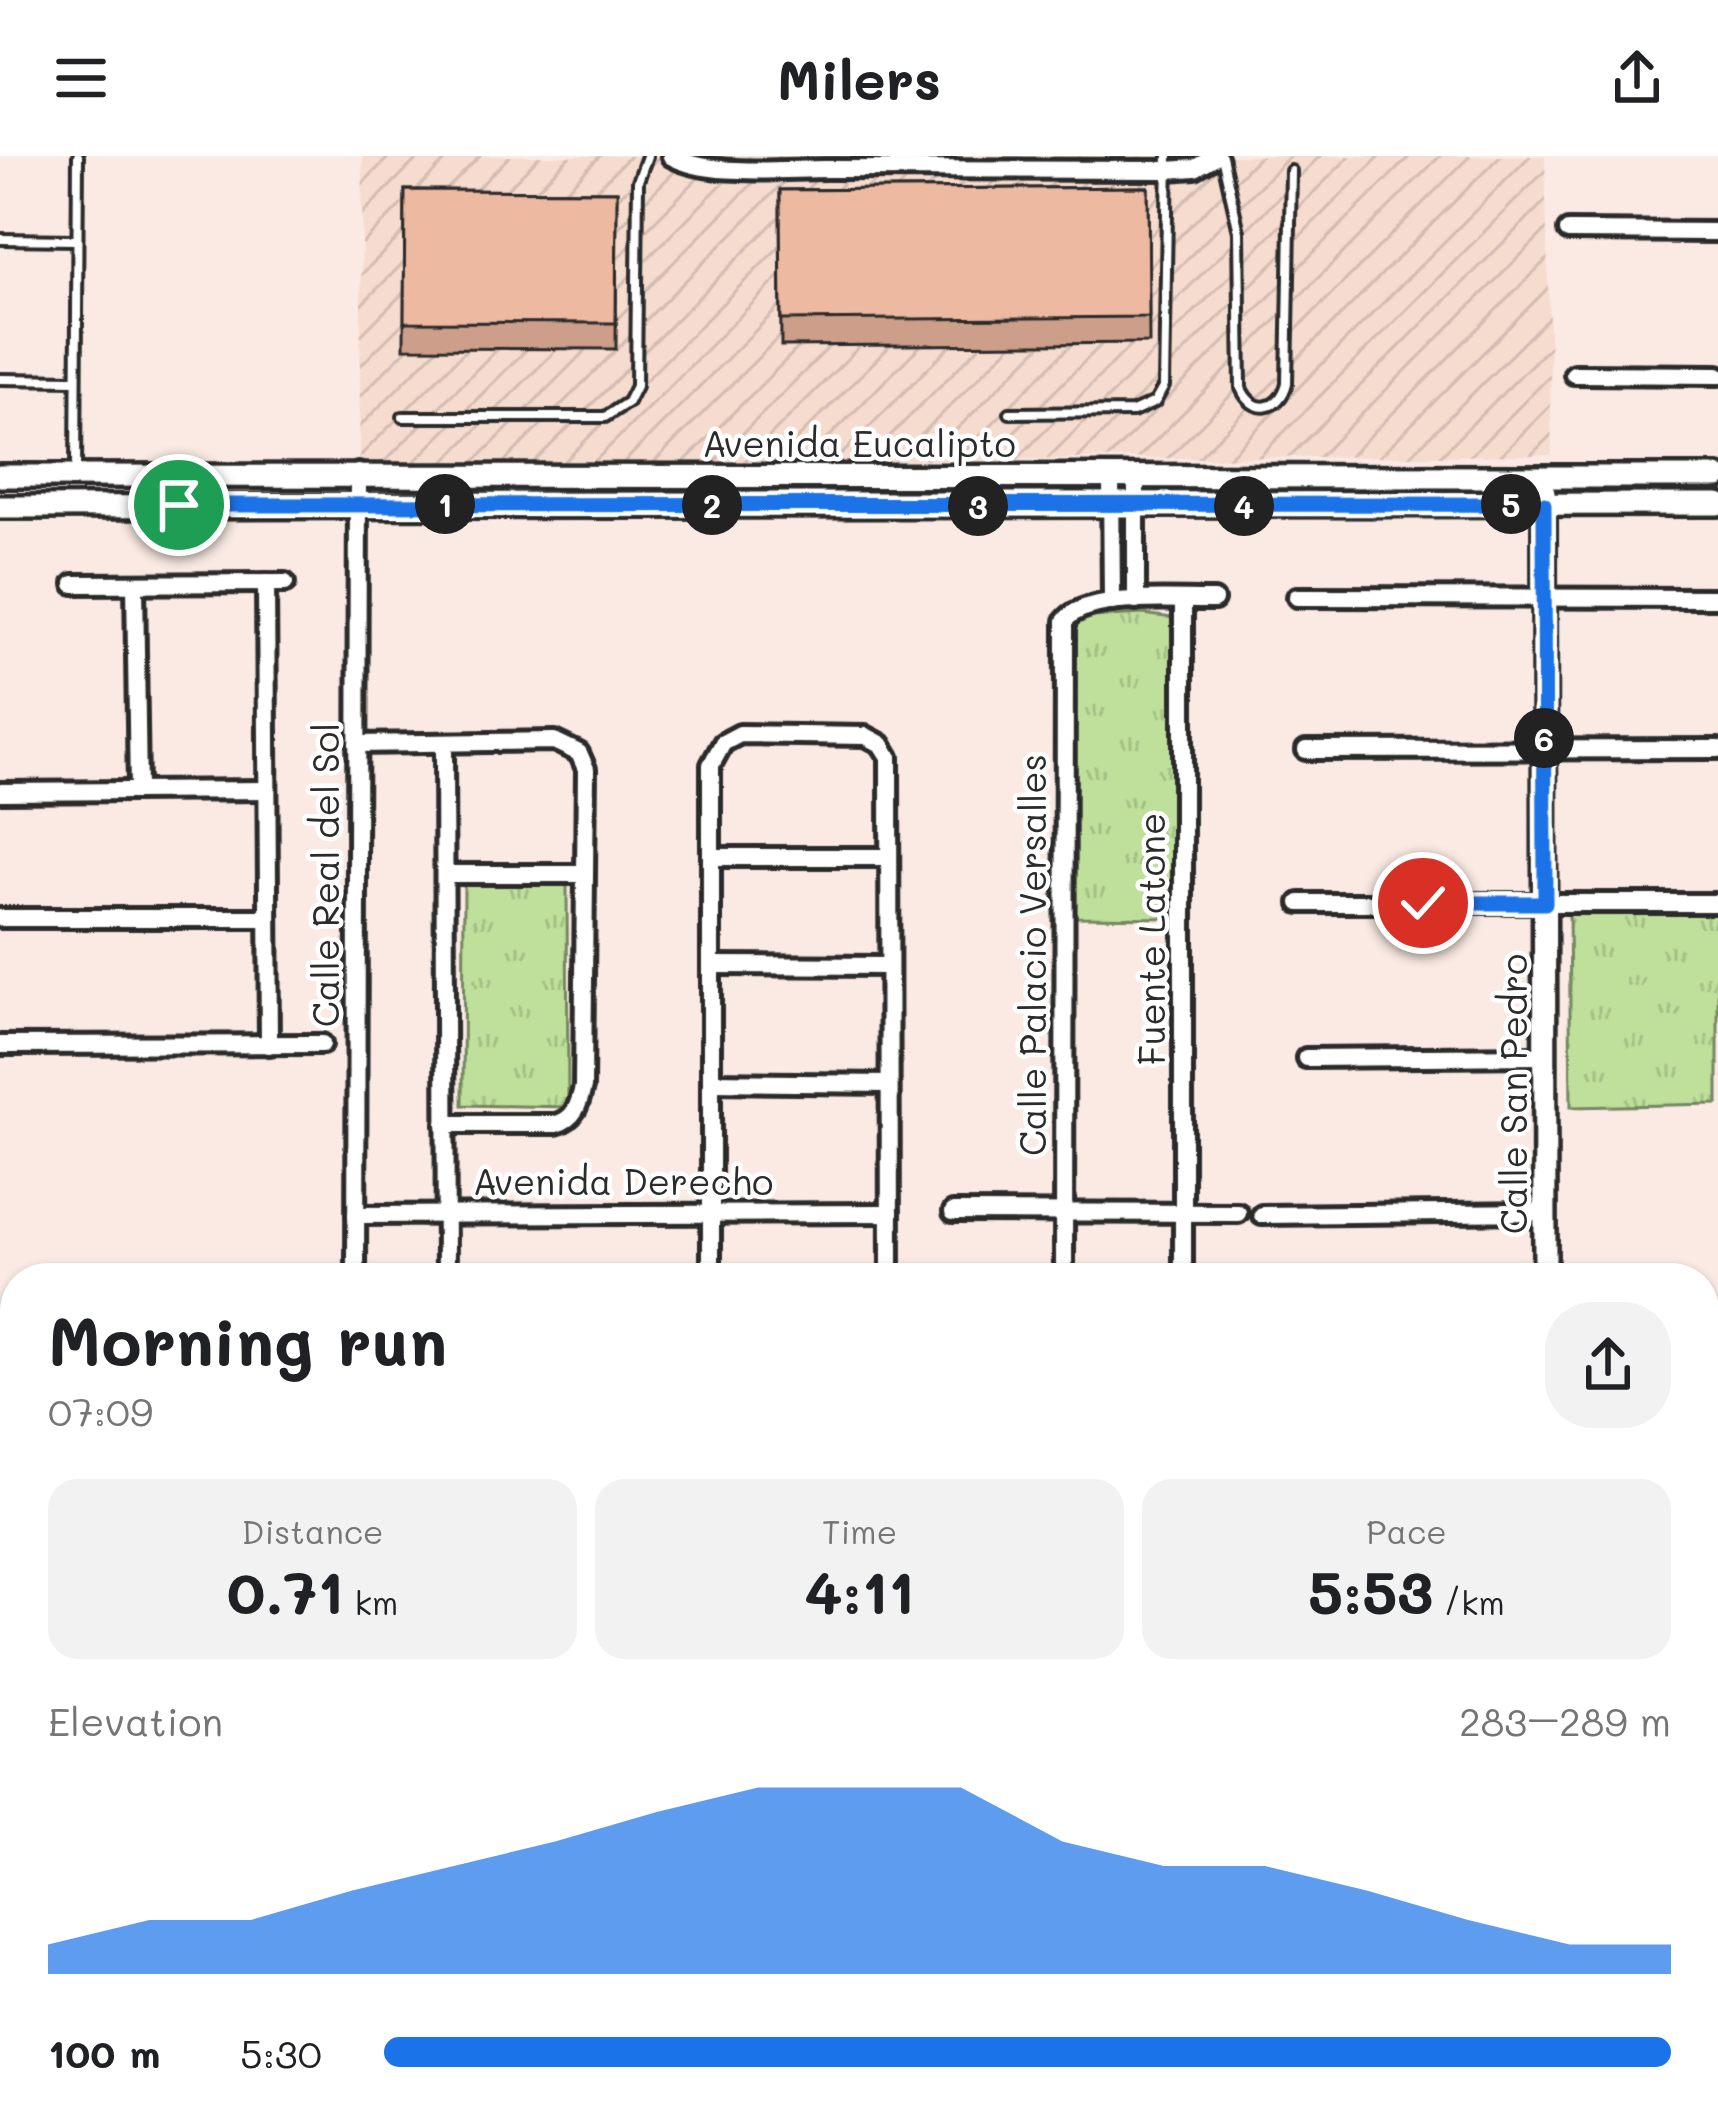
<!DOCTYPE html>
<html lang="en">
<head>
<meta charset="utf-8">
<style>
	:root { --surface:#fff; --page:#f2f2f2; --text:#202124; --muted:#757577; --accent:#1a73e8 }
	body { margin:0; font-family:Mali,sans-serif; background:var(--page); color:var(--text); height:100vh; display:flex; flex-direction:column; font-size:45px; white-space:nowrap }
	* { box-sizing:border-box; margin:0 }
	p { font-size:39px; color:var(--muted) }
	.icon { flex:none; width:66px; height:66px; fill:none; stroke:currentColor; stroke-width:2; stroke-linecap:round; stroke-linejoin:round }
	.map { position:relative; flex:1; overflow:hidden }
	.panel { position:absolute; left:0px; top:1107px; width:1719px; height:861px; display:flex; flex-direction:column; background:var(--surface); border-radius:48px 48px 0 0; box-shadow:0 3px 9px #0004 }
	.panel>* { flex:none }
	.pin { position:absolute; display:grid; place-items:center; width:102px; height:102px; color:#fff; margin:-51px; border:6px solid #fff; border-radius:50%; box-shadow:0 3px 12px #0007 }
	.km { position:absolute; width:60px; height:60px; margin:-30px; border-radius:50%; background:#222; color:#fff; font-size:33px; line-height:60px; text-align:center }
	.round { display:grid; place-items:center; flex:none; width:126px; height:126px; border-radius:48px; background:var(--page) }
	.summary { display:flex; align-items:center; justify-content:space-between; height:204px; padding:0 48px }
	h1 { font-size:66px; font-weight:700; line-height:90px }
	.metrics { display:grid; grid-template-columns:repeat(3,1fr); gap:18px; height:204px; padding:12px 48px }
	.metrics div { display:grid; align-content:center; border-radius:30px; background:var(--page); text-align:center }
	.metrics b { font-size:60px; font-weight:700 }
	.metrics small { font-size:33px; font-weight:400 }
	.metrics p { font-size:33px }
	.chart { height:336px; padding:24px 48px }
	.chart p { display:flex; justify-content:space-between }
	.chart svg { width:100%; height:216px; margin-top:12px; fill:var(--accent); opacity:.7 }
	ul { padding:0 48px; list-style:none; font-size:39px }
	li { display:grid; grid-template-columns:192px 144px 1fr; align-items:center; height:90px }
	li i { height:30px; border-radius:15px; background:var(--accent) }
	header { display:flex; justify-content:space-between; align-items:center; height:156px; padding:0 48px; background:var(--surface); font-size:54px; font-weight:700 }
	.map>svg:first-child { display:block }
</style>
</head>
<body>
<header><svg class="icon" aria-label="menu" viewBox="0 0 24 24"><path d="M4 6h16M4 12h16M4 18h16"/></svg>Milers<svg class="icon" aria-label="share" viewBox="0 0 24 24"><path d="M12 15V3M7 8l5-5 5 5M5 13v7h14v-7"/></svg></header>
<div class="map">
<svg width="1718" height="1966" viewBox="0 0 1718 1966">
	<defs>
		<pattern id="industrial-furrows" width="10" height="10" patternUnits="userSpaceOnUse" patternTransform="scale(3)"><rect width="10" height="10" fill="#f6dbcf"/><path d="M-1 1l2-2M0 10L10 0M9 11l2-2" fill="none" stroke="#d3bcb2"/></pattern>
		<pattern id="park-tufts" width="24" height="20" patternUnits="userSpaceOnUse" patternTransform="scale(3)"><rect width="24" height="20" fill="#bee09a"/><path d="M3 7l-1-3M5 7V3M7 7l1-3M15 17l-1-3M17 17v-4M19 17l1-3" fill="none" stroke="#a3c085"/></pattern>
	</defs>
	<rect width="100%" height="100%" fill="#faeae3"/>
	<filter id="ink" filterUnits="userSpaceOnUse"><feTurbulence type="fractalNoise" baseFrequency=".00833" numOctaves="2"/><feDisplacementMap in="SourceGraphic" scale="24" xChannelSelector="R" yChannelSelector="G"/><feConvolveMatrix kernelMatrix="1 2 1 2 8 2 1 2 1" color-interpolation-filters="sRGB"/></filter>
	<g filter="url(#ink)">
		<polygon fill="url(#industrial-furrows)" points="363,0 1545,0 1552,299 359,309"/>
		<g fill="url(#park-tufts)" stroke="#748662" stroke-width="3">
			<polygon points="1143,458 1173,462 1173,762 1074,761 1076,462"/>
			<polygon points="567,726 568,951 463,949 464,728"/>
			<polygon points="1569,755 1718,756 1718,948 1571,951"/>
			<polygon points="0,1715 15,1715 15,1822 0,1821"/>
			<polygon points="1155,1953 1335,1953 1365,1966 1156,1966"/>
		</g>
		<g fill="none" stroke-linecap="round" stroke-linejoin="round">
			<g stroke="#85c1e5" stroke-width="33">
				<polyline points="1704,1658 1718,1658"/>
				<polyline points="0,1661 15,1661"/>
			</g>
			<g stroke="#2b2b2b" stroke-width="16">
				<g id="service">
					<path d="M1222,0L1239,76L1241,232C1253,260 1280,255 1287,227L1291,15"/>
					<polyline points="0,83 77,84"/>
					<polyline points="0,223 76,224"/>
					<polyline points="1010,257 1133,256 1155,246 1164,230 1168,0"/>
					<polyline points="403,261 605,261 628,246 636,230 638,25 647,0"/>
					<polyline points="76,317 78,0"/>
					<polyline points="0,1466 15,1466"/>
					<polyline points="0,1513 15,1513"/>
					<polyline points="0,1561 15,1561"/>
					<polyline points="1704,1737 1718,1738"/>
					<polyline points="1704,1875 1718,1874"/>
					<polyline points="1704,1911 1714,1932 1704,1953"/>
					<polyline points="1599,1953 1599,1966"/>
					<polyline points="1605,1953 1637,1966"/>
					<polyline points="1671,1953 1687,1958 1704,1953"/>
				</g>
			</g>
			<g stroke="#2b2b2b" stroke-width="26">
				<g id="minor">
					<path d="M671,0C707,21 782,13 826,13C940,14 1054,14 1168,14L1195,12L1216,0"/>
					<polyline points="1568,75 1718,76"/>
					<polyline points="1574,218 1718,219"/>
					<polyline points="1111,321 1112,446"/>
					<polyline points="1136,322 1136,445"/>
					<polyline points="266,427 269,889"/>
					<polyline points="74,428 285,427"/>
					<polyline points="135,428 138,635"/>
					<polyline points="1297,441 1718,442"/>
					<polyline points="1183,445 1183,1122"/>
					<path d="M357,588L554,585L579,597L586,613L583,931C579,948 575,963 556,968H445"/>
					<polyline points="444,588 446,1122"/>
					<polyline points="1306,594 1718,593"/>
					<polyline points="0,636 267,634"/>
					<polyline points="711,701 889,701"/>
					<polyline points="445,718 582,718"/>
					<polyline points="1300,747 1718,747"/>
					<polyline points="0,762 268,762"/>
					<polyline points="711,809 889,810"/>
					<polyline points="0,889 322,888"/>
					<polyline points="1306,902 1545,900"/>
					<polyline points="711,926 889,928"/>
					<polyline points="953,1056 1238,1057"/>
					<polyline points="356,1059 890,1057"/>
					<polyline points="1262,1059 1545,1056"/>
					<polyline points="356,1122 358,317"/>
					<polyline points="711,1122 711,609 723,587 740,578 866,580 881,588 889,601 890,1122"/>
					<path d="M1064,1122L1065,465C1085,436 1178,445 1214,444"/>
					<polyline points="0,1833 15,1833"/>
					<polyline points="0,1957 341,1958"/>
					<polyline points="371,1966 371,1953"/>
				</g>
			</g>
			<g stroke="#2b2b2b" stroke-width="30">
				<g id="tertiary">
					<polyline points="0,320 1718,321"/>
					<polyline points="1544,337 1545,1122"/>
					<polyline points="0,351 1718,348"/>
				</g>
			</g>
			<g stroke="#2b2b2b" stroke-width="33">
				<g id="primary">
					<polyline points="0,1633 15,1633"/>
					<polyline points="1704,1642 1718,1642"/>
					<polyline points="1704,1682 1718,1682"/>
					<polyline points="0,1686 15,1686"/>
				</g>
			</g>
			<g stroke="#2b2b2b" stroke-width="3" stroke-dasharray="12 9" stroke-linecap="butt">
				<polyline points="0,1728 15,1733"/>
				<polyline points="0,1813 15,1809"/>
			</g>
			<use href="#service" stroke="#fff" stroke-width="8"/>
			<use href="#minor" stroke="#fff" stroke-width="16"/>
			<use href="#tertiary" stroke="#fff" stroke-width="21"/>
			<use href="#primary" stroke="#fff" stroke-width="24"/>
		</g>
		<g fill="#cd9f8a" stroke="#2b2b2b" stroke-width="3">
			<polygon points="1148,31 1149,187 781,190 780,34"/>
			<polygon points="405,34 617,35 616,193 404,192"/>
		</g>
		<g fill="#eeb9a1" stroke="#2b2b2b" stroke-width="3">
			<polygon points="1148,31 1149,161 781,164 780,34"/>
			<polygon points="405,34 617,35 616,167 404,166"/>
		</g>
	</g>
	<g fill="none" stroke-linecap="round" stroke-linejoin="round" filter="url(#ink)">
		<g stroke="#fff" stroke-width="24">
			<polyline id="route" points="179,349 1544,348 1545,747 1423,747"/>
		</g>
		<use href="#route" stroke="#1a73e8" stroke-width="15"/>
	</g>
	<g text-anchor="middle" dominant-baseline="central" stroke-width="9" stroke-linejoin="round" paint-order="stroke">
		<g font-size="36" fill="#2b2b2b" stroke="#fff">
			<text x="859" y="286">Avenida Eucalipto</text>
			<text transform="translate(324 719) rotate(-90)">Calle Real del Sol</text>
			<text transform="translate(1150 783) rotate(-90)">Fuente Latone</text>
			<text transform="translate(1031 799) rotate(-90)">Calle Palacio Versalles</text>
			<text transform="translate(1512 938) rotate(-90)">Calle San Pedro</text>
			<text x="623" y="1024">Avenida Derecho</text>
		</g>
	</g>
</svg>
<div class="pin" style="left:179px;top:349px;background:#1e9e55"><svg class="icon" aria-label="arrive" viewBox="0 0 24 24"><path d="M6 21V4h12l-3 4 3 4H6"/></svg></div>
<div class="pin" style="left:1423px;top:747px;background:#d93025"><svg class="icon" aria-label="check" viewBox="0 0 24 24"><path d="M5 12l5 5 9-10"/></svg></div>
<b class="km" style="left:445px;top:348px">1</b>
<b class="km" style="left:712px;top:349px">2</b>
<b class="km" style="left:978px;top:350px">3</b>
<b class="km" style="left:1244px;top:350px">4</b>
<b class="km" style="left:1511px;top:348px">5</b>
<b class="km" style="left:1544px;top:582px">6</b>
<section class="panel">
<div class="summary"><div><h1>Morning run</h1><p>07:09</p></div><a class="round"><svg class="icon" aria-label="share" viewBox="0 0 24 24"><path d="M12 15V3M7 8l5-5 5 5M5 13v7h14v-7"/></svg></a></div>
<div class="metrics">
<div><p>Distance</p><b>0.71<small> km</small></b></div>
<div><p>Time</p><b>4:11</b></div>
<div><p>Pace</p><b>5:53<small> /km</small></b></div>
</div>
<div class="chart"><p><span>Elevation</span>283–289 m</p>
<svg viewBox="0 0 160 44" preserveAspectRatio="none"><path d="M0 44V38L10 33L20 33L30 27L40 22L50 17L60 11L70 6L80 6L90 6L100 17L110 22L120 22L130 27L140 33L150 38L160 38V44z"/></svg>
</div>
<ul>
<li><b>100 m</b>5:30<i style="width:100%"></i></li>
</ul>
</section>
</div>
</body>
</html>
